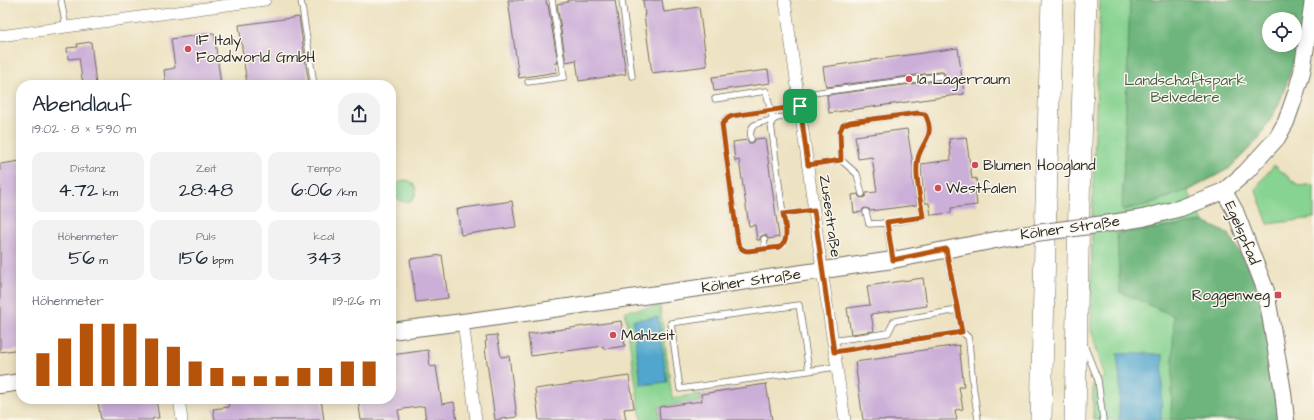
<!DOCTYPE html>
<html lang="de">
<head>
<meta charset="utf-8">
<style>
	:root { --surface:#fff; --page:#f2f2f3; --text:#1f2937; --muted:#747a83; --accent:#b45309 }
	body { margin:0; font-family:"Architects Daughter",sans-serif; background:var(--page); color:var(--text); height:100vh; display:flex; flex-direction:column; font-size:15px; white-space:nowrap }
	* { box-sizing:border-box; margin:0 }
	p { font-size:13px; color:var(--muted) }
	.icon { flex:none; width:22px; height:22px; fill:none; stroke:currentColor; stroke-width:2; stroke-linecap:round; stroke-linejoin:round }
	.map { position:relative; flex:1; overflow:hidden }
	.panel { position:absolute; left:16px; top:80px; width:380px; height:324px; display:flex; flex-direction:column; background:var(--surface); border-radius:16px; box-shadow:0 2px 10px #0003 }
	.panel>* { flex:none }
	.fabs { position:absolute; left:1262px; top:12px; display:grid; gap:8px }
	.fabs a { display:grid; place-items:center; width:40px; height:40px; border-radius:50%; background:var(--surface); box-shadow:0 2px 10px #0003; font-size:20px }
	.pin { position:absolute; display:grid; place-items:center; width:34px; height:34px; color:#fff; margin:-17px; border-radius:8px; box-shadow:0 2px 6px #0006 }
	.round { display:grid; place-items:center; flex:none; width:42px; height:42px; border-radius:16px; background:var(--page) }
	.summary { display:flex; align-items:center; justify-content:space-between; height:68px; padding:0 16px }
	h1 { font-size:22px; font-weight:600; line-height:30px }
	.figures { display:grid; grid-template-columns:repeat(3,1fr); gap:6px; height:68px; padding:4px 16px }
	.figures div { display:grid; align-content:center; border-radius:10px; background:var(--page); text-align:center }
	.figures b { font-size:20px; font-weight:600 }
	.figures small { font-size:11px; font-weight:400 }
	.figures p { font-size:11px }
	.chart { height:112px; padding:8px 16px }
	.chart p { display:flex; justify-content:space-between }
	.chart svg { width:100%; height:72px; margin-top:4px; stroke:var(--accent); stroke-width:6 }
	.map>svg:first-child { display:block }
</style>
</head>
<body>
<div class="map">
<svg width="1314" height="420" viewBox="0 0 1314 420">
	<rect width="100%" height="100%" fill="#fbf7ec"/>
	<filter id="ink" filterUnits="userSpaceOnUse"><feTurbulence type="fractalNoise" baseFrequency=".025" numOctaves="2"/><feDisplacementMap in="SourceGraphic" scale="8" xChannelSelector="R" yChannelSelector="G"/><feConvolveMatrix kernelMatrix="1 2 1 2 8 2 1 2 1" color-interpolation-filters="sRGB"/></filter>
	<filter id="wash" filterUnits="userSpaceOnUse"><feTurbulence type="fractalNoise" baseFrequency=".012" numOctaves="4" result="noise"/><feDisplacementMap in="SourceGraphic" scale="16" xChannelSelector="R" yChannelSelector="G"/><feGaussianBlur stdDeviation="0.9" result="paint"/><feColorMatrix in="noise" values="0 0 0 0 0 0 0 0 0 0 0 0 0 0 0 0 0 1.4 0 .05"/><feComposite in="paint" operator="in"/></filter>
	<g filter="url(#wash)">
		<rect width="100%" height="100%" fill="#ede2c1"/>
		<g fill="#87d391" stroke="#597f5e" fill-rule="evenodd">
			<path d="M1100,0H1307L1300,45L1279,104L1259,138L1230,168L1188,191L1203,222L1229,234L1279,420H1093V381L1105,378L1091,330L1092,216ZM1269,19H1295V45H1269Z"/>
			<polygon points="1274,165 1299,186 1314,184 1314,218 1268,224 1256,191 1261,181"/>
			<circle cx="405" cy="191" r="11"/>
			<polygon points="660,306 672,398 701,394 702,401 659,407 660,420 641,420 625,311"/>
		</g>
		<g fill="#6db57b" stroke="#4c7053" fill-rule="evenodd">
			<path d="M1130,0H1307L1300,45L1279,104L1259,138L1230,168L1188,190L1146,205L1122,210ZM1269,19H1295V45H1269Z"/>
			<polygon points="1203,222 1229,234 1254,277 1270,340 1279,420 1171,420 1174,316 1120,292 1117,234"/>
		</g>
		<g fill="#51a6cd" stroke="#3e687c">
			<polygon points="658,317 667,382 641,385 633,320"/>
			<polygon points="1145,353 1163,355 1161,420 1119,420 1120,382 1117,354"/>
		</g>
		<g id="blocks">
			<g fill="#ccafd8">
				<polygon points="508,0 546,0 547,5 548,5 558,63 555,63 557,72 519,78"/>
				<polygon points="568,0 615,0 626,74 579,81 576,60 566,62 557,4 568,2"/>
				<polygon points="643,0 662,0 664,12 699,7 707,66 652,73 644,15 645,15"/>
				<polygon points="299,17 309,85 247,85 239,25"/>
				<polygon points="214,33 221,85 166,85 164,70 175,68 171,39"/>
				<polygon points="91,42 96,85 83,85 79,58 68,59 67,48 78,47 77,44"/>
				<polygon points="958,48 964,94 829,113 827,95 942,80 945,78 945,75 943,72 940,72 826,87 823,67"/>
				<polygon points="768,70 770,83 714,91 712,77"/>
				<polygon points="907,129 913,165 913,180 917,205 870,211 869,209 865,208 863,209 862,212 854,213 852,195 858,194 859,197 863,198 865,197 866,193 877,192 872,157 858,159 855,136"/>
				<polygon points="966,137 972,179 976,178 977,188 975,188 977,205 951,208 951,213 931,215 929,203 925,203 922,179 921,164 951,160 949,139"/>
				<polygon points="765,138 779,237 768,239 766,235 763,235 760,237 760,240 757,240 755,225 749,226 739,160 735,161 733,142 747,140 749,143 752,143 755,141 755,139"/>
				<polygon points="21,161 21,349 0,352 0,164"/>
				<polygon points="512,201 516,227 461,235 457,209"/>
				<polygon points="442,255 448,298 416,302 410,259"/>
				<polygon points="923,278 927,306 871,314 874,331 851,334 847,308 870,305 867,286"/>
				<polygon points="621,321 625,346 604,349 603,346 531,356 528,334"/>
				<polygon points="497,335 501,357 509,356 517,417 495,420 485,348 486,347 485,342 487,341 486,336"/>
				<polygon points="959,345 964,387 959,387 963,409 955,410 957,420 863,420 855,362 897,356 896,354"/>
				<polygon points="428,350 430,367 436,366 442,404 454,402 457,420 426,420 424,406 398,410 400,420 361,420 358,399 391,399 391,355"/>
				<polygon points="629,376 634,408 624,409 626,420 539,420 535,389"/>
				<polygon points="766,384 772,420 660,420 659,407 702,401 701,394"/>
				<polygon points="124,399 156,399 159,418 153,418 153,420 101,420 98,402"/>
				<polygon points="228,399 321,399 324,420 215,420 213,409 229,407"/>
			</g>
		</g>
	</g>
	<g filter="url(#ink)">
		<use href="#blocks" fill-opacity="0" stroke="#6f6b60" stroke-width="1"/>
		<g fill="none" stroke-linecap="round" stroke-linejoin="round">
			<g stroke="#6f6b60" stroke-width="7">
				<g id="lane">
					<polyline points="61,0 66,28"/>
					<polyline points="301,0 314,85"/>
					<polyline points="622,0 632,76"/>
					<polyline points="528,82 564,77 552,0"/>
					<polyline points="798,95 941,76"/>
					<path d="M715,99L766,91L773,120C759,123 748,122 751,139"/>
					<path d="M800,106L732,116L727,118L722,124L738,243L741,249L748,251L780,247C790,240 785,225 783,214L814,210"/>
					<polyline points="841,160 857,174 862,194"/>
					<path d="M808,165L841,160L840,131L843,125L850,122L918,113L925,114C936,136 923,140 918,158C914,174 921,200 923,217L887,223L892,259"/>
					<polyline points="866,212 869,224 887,223"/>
					<polyline points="783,214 771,124 773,120 777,118 801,115"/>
					<polyline points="764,239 765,249"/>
					<polyline points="946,250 962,332"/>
					<polyline points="832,341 888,333 894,321 958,310"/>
					<polyline points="1084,345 1098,380 1103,420"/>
					<polyline points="834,352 962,332 968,337 969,342 973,385 978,420"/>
					<polyline points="809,371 799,305 671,323 680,389 836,367"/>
				</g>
			</g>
			<g stroke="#6f6b60" stroke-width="12">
				<g id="street">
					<polyline points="785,0 824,284 845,420"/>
					<polyline points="0,36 265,0"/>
					<polyline points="463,322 476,420"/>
					<polyline points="179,399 182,420"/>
				</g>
			</g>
			<g stroke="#6f6b60" stroke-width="18">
				<g id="secondary">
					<polyline points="1224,191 1235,211 1266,291 1283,392 1286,420"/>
					<polyline points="1112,223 1143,218 1181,208 1224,191 1246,172 1277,138 1286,122 1295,96 1302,72 1313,0"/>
					<polyline points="391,331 463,322 893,260 1021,235"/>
					<polyline points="0,385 21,382"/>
				</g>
			</g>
			<g stroke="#6f6b60" stroke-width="22">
				<g id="highway">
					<polyline points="1041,420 1046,202 1052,0"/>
					<polyline points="1075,420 1079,203 1086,0"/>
				</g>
			</g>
			<use href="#lane" stroke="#fff" stroke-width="5.5"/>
			<use href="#street" stroke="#fff" stroke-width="11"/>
			<use href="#secondary" stroke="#fff" stroke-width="16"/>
			<use href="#highway" stroke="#fff" stroke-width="21"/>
			<g stroke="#6f6b60" stroke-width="18" stroke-linecap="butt">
				<polyline id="secondary-bridge" points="1021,235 1112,223"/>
			</g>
			<use href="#secondary-bridge" stroke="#fff" stroke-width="16"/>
		</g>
	</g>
	<g fill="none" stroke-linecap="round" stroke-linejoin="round" filter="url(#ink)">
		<g stroke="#fff" stroke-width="8">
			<path id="route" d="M800,106L808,165L841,160L840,131L843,125L850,122L918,113L925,114C936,136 923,140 918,158C914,174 921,200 923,217L887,222L893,260L946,249L962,332L834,352L814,210L783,214C785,225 790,240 780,247L748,251C743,251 740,248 738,243L722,124L728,118L732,116Z"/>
		</g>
		<use href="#route" stroke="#b45309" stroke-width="5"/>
	</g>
	<g fill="#d1495b" stroke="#fbf7ec" stroke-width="1.5">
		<circle cx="188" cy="49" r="4"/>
		<circle cx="909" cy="79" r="4"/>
		<circle cx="975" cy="165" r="4"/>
		<circle cx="938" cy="188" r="4"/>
		<rect x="1274" y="291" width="8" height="8" rx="2"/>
		<circle cx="613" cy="335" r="4"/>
	</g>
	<g text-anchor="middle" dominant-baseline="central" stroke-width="3" stroke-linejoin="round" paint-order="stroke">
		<g font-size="15" fill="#2b2b2b" stroke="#fbf7ec" text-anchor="start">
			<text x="196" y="40">IF Italy<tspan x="196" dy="17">Foodworld GmbH</tspan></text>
			<text x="917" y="79">1a Lagerraum</text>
			<text x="983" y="165">Blumen Hoogland</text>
			<text x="946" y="188">Westfalen</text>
			<text x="1270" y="295" text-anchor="end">Roggenweg</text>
			<text x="621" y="335">Mahlzeit</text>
		</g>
		<g font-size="15" fill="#475d4a" stroke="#fbf7ec">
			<text x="1185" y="80">Landschaftspark<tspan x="1185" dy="17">Belvedere</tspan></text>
		</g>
		<g font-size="15" fill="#2b2b2b" stroke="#fbf7ec">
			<text transform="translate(830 216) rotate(82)">Zusestraße</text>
			<text transform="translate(1070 228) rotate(-8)">Kölner Straße</text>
			<text transform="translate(1242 233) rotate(67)">Egelspfad</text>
			<text transform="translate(751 281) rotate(-8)">Kölner Straße</text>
		</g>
	</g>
</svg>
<div class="fabs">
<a><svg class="icon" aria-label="locate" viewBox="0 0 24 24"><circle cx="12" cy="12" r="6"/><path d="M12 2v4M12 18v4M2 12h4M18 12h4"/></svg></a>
</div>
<div class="pin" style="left:800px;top:106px;background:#1e9e55"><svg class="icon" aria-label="arrive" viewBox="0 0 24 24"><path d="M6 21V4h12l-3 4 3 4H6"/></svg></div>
<section class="panel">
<div class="summary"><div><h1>Abendlauf</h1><p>19:02 · 8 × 590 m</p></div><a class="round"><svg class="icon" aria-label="share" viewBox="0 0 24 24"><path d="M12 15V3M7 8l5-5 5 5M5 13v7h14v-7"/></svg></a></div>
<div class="figures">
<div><p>Distanz</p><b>4.72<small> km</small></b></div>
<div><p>Zeit</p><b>28:48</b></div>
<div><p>Tempo</p><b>6:06<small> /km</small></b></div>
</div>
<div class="figures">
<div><p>Höhenmeter</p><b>56<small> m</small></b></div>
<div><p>Puls</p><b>156<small> bpm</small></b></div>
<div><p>kcal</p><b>343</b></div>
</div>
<div class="chart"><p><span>Höhenmeter</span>119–126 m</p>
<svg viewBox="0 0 160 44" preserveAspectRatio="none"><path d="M5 44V24M15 44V15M25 44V6M35 44V6M45 44V6M55 44V15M65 44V20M75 44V29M85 44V33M95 44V38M105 44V38M115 44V38M125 44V33M135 44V33M145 44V29M155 44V29"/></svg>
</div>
</section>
</div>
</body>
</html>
